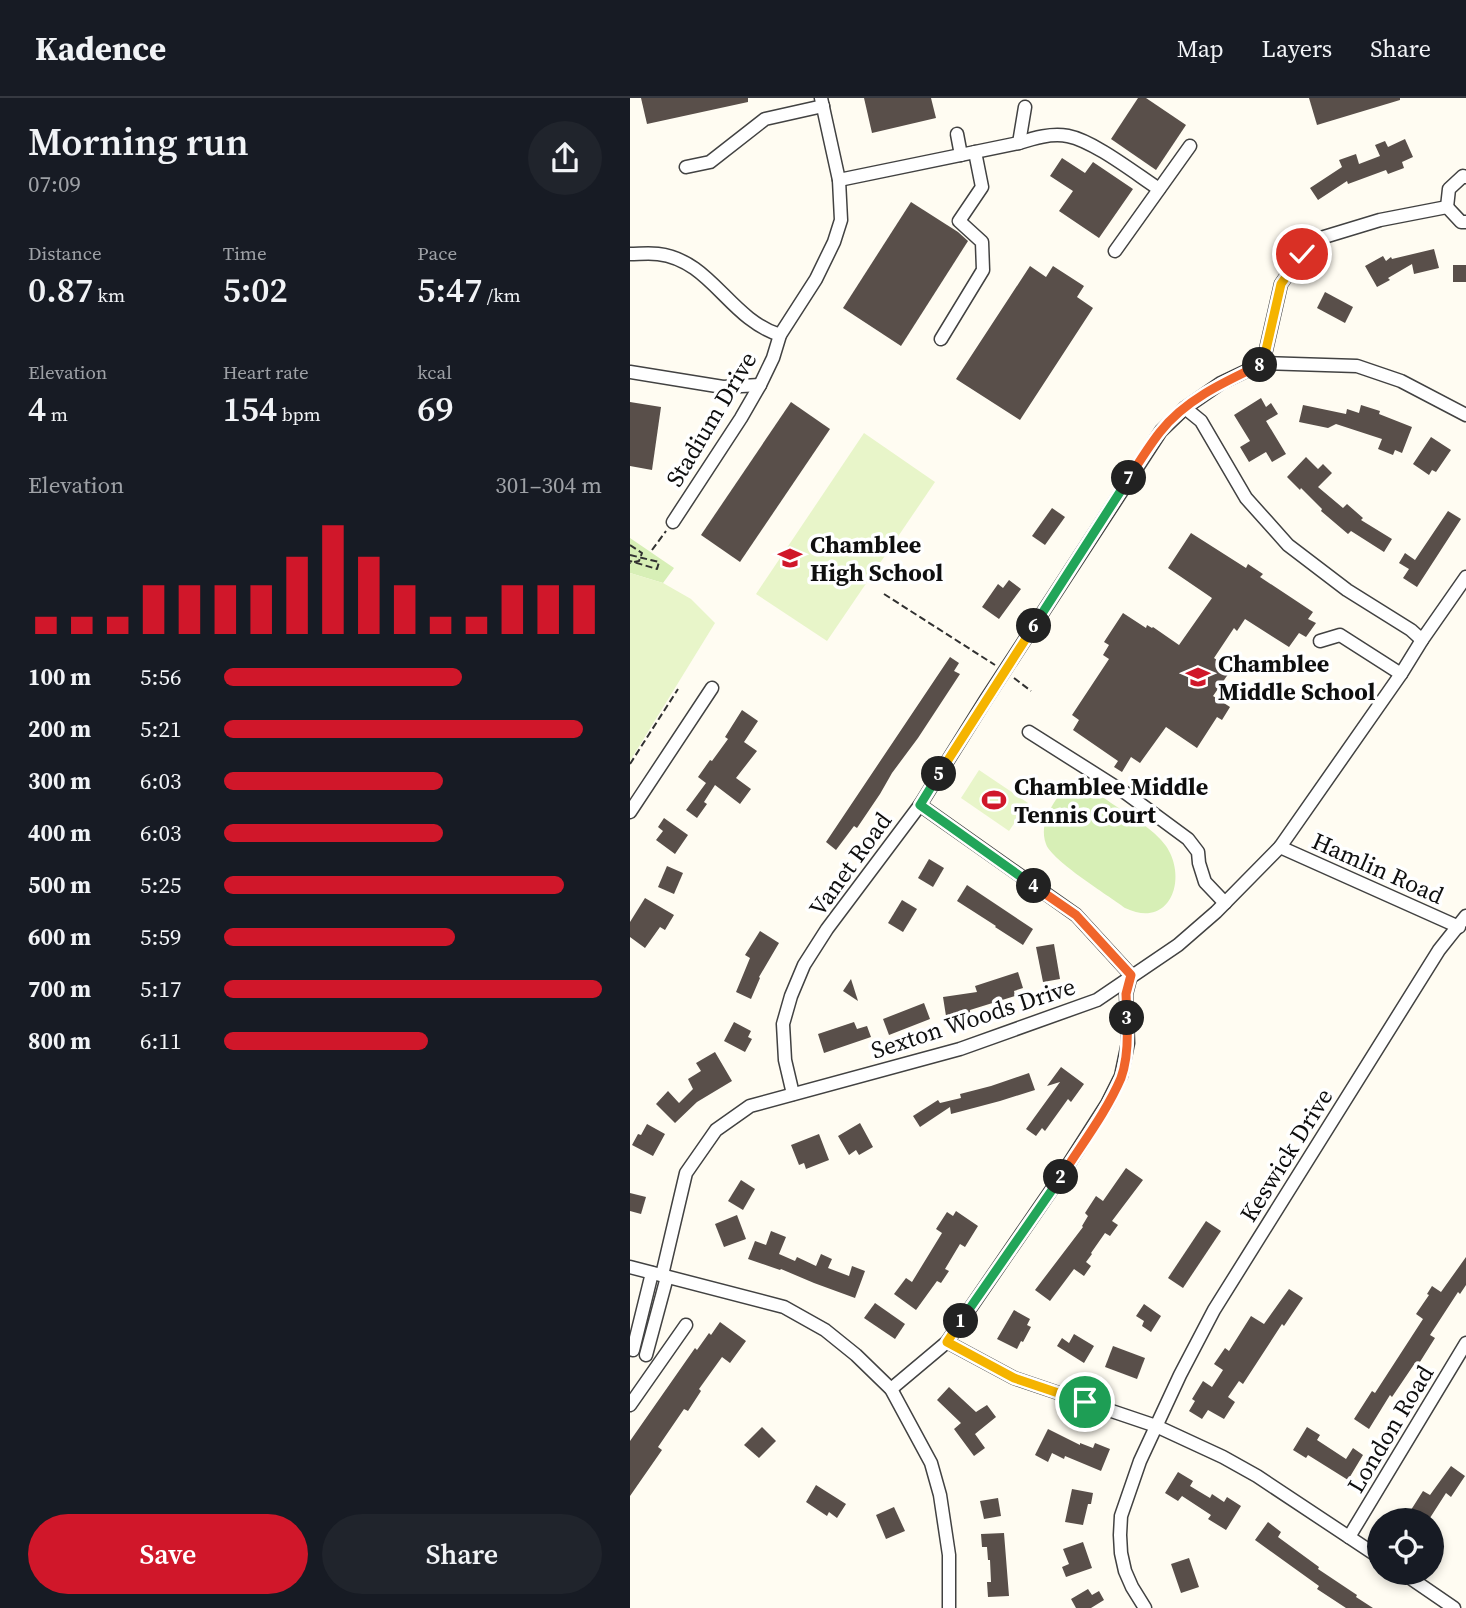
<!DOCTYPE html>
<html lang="en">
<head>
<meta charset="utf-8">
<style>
	:root { --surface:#171b24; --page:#20242c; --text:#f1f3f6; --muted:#9ea1a6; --line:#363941; --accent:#d0172a }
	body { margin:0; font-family:"Source Serif 4",serif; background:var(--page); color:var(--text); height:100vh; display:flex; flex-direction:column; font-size:26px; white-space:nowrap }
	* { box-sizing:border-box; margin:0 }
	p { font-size:23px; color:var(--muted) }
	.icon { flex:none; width:38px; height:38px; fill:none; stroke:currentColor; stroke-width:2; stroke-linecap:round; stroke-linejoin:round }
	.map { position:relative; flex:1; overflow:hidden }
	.panel { display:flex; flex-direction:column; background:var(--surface); width:630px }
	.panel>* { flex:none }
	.tools { position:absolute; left:737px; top:1410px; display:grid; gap:14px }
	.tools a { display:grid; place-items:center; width:77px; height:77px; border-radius:50%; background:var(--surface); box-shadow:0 4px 10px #0003; font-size:35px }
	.pin { position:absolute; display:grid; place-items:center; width:60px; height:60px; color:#fff; margin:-30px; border:4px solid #fff; border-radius:50%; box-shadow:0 2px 7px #0007 }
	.km { position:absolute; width:35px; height:35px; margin:-18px; border-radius:50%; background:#222; color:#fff; font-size:19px; line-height:35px; text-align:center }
	.round { display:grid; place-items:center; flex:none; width:74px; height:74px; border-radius:37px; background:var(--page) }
	.summary { display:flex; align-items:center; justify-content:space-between; height:119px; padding:0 28px }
	h1 { font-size:38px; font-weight:600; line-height:52px }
	.figures { display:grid; grid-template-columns:repeat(3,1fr); gap:10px; height:119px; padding:7px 28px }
	.figures div { display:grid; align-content:center }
	.figures b { font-size:35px; font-weight:600 }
	.figures small { font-size:19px; font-weight:400 }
	.figures p { font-size:19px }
	.chart { height:196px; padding:14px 28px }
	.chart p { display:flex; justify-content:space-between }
	.chart svg { width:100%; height:126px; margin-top:7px; stroke:var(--accent); stroke-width:6 }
	.action { display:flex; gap:14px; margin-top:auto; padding:14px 28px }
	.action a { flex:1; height:80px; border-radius:42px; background:var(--accent); color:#fff; font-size:28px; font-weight:600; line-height:80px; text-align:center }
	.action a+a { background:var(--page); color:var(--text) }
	ul { padding:0 28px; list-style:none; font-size:23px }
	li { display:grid; grid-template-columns:112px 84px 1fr; align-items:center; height:52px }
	li i { height:18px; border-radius:9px; background:var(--accent) }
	header { display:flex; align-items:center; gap:42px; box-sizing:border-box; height:98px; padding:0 35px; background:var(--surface); border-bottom:2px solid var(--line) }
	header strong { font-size:33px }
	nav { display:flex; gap:38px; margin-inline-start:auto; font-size:24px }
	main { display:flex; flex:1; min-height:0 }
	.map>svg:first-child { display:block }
</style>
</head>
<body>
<header>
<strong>Kadence</strong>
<nav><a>Map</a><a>Layers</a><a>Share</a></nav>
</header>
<main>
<section class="panel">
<div class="summary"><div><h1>Morning run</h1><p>07:09</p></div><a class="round"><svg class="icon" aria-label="share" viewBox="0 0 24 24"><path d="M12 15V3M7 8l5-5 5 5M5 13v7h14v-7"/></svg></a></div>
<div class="figures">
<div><p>Distance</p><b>0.87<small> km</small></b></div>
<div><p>Time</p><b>5:02</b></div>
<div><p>Pace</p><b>5:47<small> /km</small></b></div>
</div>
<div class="figures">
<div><p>Elevation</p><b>4<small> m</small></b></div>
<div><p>Heart rate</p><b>154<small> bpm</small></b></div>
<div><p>kcal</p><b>69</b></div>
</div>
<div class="chart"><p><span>Elevation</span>301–304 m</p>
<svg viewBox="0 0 160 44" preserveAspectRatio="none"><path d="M5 44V38M15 44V38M25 44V38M35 44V27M45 44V27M55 44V27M65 44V27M75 44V17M85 44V6M95 44V17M105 44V27M115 44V38M125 44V38M135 44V27M145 44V27M155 44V27"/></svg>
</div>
<ul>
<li><b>100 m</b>5:56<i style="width:63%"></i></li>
<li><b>200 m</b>5:21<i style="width:95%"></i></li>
<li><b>300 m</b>6:03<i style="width:58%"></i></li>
<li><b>400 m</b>6:03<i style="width:58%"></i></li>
<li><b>500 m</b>5:25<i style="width:90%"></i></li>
<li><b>600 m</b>5:59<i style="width:61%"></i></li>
<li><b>700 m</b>5:17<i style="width:100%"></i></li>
<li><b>800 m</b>6:11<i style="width:54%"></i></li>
</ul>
<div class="action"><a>Save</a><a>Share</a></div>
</section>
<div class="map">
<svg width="836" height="1510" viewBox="0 0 836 1510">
	<rect width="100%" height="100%" fill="#fffcf2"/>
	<g fill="#d7efb6">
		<polygon points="0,440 44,470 33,485 0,475"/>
		<path d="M443,687C458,686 470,697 481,705C500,718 523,730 536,748C558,780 541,832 495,810C478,797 422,763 416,746C412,735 414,724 419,714C424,703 432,691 443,687Z"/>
	</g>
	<g fill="#e8f5c9">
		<polygon points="234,335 305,384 197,543 126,496"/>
		<polygon points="0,475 33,485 61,501 85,525 0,663"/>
		<polygon points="349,672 398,705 379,733 331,700"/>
	</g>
	<g fill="#594f4a">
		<polygon points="11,0 118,0 118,4 17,26"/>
		<polygon points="234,0 301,0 306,20 242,35"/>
		<polygon points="508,0 516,0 556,27 526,72 481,41"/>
		<polygon points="679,0 770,0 770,2 687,27"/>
		<polygon points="775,41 783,59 772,64 774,70 758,76 756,72 718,86 717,83 688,102 680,90 712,69 709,62 726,56 729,66 750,58 745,47 755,43 758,49"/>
		<polygon points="432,60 455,75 463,64 503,91 469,140 429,113 443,93 420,78"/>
		<polygon points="281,104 328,134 338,143 271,248 213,210"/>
		<polygon points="804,151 809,170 784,176 782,166 758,180 760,182 747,189 735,168 753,158 756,163 761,159 762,161"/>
		<rect x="823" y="167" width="13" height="17"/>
		<polygon points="400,168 416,179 423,168 454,188 447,199 463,210 390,322 326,281"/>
		<polygon points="695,194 723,209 715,225 687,210"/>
		<polygon points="631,300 636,309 641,305 648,316 636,323 656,356 642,364 636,354 619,364 610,349 620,343 604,317"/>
		<polygon points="0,304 31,309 22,372 0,368"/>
		<polygon points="161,304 200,331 110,464 71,437"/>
		<polygon points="673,307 716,316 717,311 729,315 731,307 750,313 749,316 782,329 772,355 765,352 763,357 748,351 752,341 706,326 698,330 669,324"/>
		<polygon points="801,339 821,352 806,374 802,372 799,377 783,366"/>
		<polygon points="676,359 688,371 693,366 702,375 688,389 713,410 717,406 733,420 731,422 762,441 754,454 721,433 718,436 691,413 692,411 671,390 670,392 657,379"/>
		<polygon points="422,410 435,419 415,447 402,438"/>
		<polygon points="818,413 831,421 787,489 773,480 779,471 769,465 775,455 785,462"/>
		<polygon points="561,435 616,470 618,466 633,476 630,479 683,514 678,521 686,525 676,539 669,535 659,549 615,521 607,533 604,530 584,560 601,572 583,598 600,609 592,622 587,619 567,650 536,629 510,665 501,659 492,674 484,669 488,663 443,632 449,622 442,617 479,561 473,557 479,547 474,544 493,515 516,530 517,527 522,530 523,529 549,547 582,500 538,470"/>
		<polygon points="379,482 391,491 369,521 352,509 368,486 373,490"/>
		<polygon points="320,559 329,565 324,573 330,576 288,640 262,675 250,696 227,730 224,728 206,752 196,744"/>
		<polygon points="112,612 128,623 114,644 127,653 106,680 121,691 110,706 85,687 74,704 77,706 67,720 56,712 76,685 68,679 80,662 82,663 98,641 95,639"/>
		<polygon points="34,720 58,737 45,756 26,742 33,733 28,729"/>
		<polygon points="299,761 314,770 303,789 288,780"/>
		<polygon points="37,768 53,775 44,796 28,789"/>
		<polygon points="337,787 403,831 393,847 365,829 366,828 327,803"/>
		<polygon points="15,800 44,817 35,832 30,829 15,850 0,839 0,824"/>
		<polygon points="272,802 287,811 273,834 258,825"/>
		<polygon points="130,833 149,845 129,879 130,880 121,901 106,894 120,860 115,857"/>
		<polygon points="424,846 430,881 413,884 406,849"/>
		<polygon points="388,874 393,890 384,893 385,898 340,912 340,915 316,918 313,899 347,894 345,888"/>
		<polygon points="221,881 228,903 213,893"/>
		<polygon points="294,905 300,921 259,937 253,921"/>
		<polygon points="104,924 121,933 118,939 122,941 115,954 94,943"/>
		<polygon points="224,924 227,931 237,928 241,939 194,955 188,936"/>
		<polygon points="85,954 102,983 67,1004 45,1025 26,1006 38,993 49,1005 63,991 58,981 71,973 66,965"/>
		<polygon points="431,969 454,986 441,1004 438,1001 415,1033 412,1030 406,1038 396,1031 430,984 417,988"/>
		<polygon points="399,975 405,992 370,1003 321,1016 320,1009 290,1029 283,1018 308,1002 310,1005 331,1000 330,996 361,988"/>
		<polygon points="230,1025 243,1049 229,1057 226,1052 219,1057 208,1038"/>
		<polygon points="17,1026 35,1036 23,1058 2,1047 8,1036 11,1037"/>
		<polygon points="189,1036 199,1062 176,1071 174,1065 169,1067 161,1047"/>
		<polygon points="496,1070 513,1082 482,1123 488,1127 480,1138 475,1135 461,1155 462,1156 456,1164 461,1168 454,1178 444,1171 420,1203 405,1192 453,1129 452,1128 458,1118 455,1115 466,1098 473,1103"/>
		<polygon points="111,1082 125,1091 113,1112 98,1103"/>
		<polygon points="0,1095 16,1099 11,1116 0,1113"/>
		<polygon points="326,1113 348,1128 335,1149 330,1146 315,1171 319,1173 311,1185 307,1183 286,1212 264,1196 276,1180 282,1184 293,1166 312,1135 306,1131 317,1114 323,1118"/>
		<polygon points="107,1117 116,1141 94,1149 85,1126"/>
		<polygon points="576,1123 591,1133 553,1190 538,1180"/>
		<polygon points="141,1133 156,1139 149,1156 165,1163 167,1159 186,1168 191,1156 202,1161 198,1170 219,1178 222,1168 235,1173 225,1200 184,1185 151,1171 150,1172 118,1161 125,1143 136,1147"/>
		<polygon points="836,1159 836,1187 830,1196 828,1194 800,1237 805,1240 788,1267 785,1265 762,1299 760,1297 739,1331 724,1321 742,1293 745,1295 793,1221 786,1216 799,1197 797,1196 802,1188 811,1194"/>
		<polygon points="659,1191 673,1200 654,1228 652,1226 613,1286 609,1283 598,1299 605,1304 594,1321 578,1312 572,1321 559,1313 565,1303 562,1301 573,1283 582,1289 593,1272 584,1266 595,1250 599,1253 621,1218 634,1226"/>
		<polygon points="245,1205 275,1226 265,1241 234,1220"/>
		<polygon points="514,1206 531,1218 521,1234 512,1228 514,1223 506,1218"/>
		<polygon points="384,1212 400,1221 397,1227 401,1229 393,1244 391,1243 387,1251 367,1241"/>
		<polygon points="90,1224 116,1243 100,1265 92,1259 69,1291 71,1293 58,1313 54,1311 28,1349 32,1352 0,1398 0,1343 65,1250 67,1252 79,1235 81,1237"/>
		<polygon points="444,1236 464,1248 454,1265 427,1248 432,1240 439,1245"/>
		<polygon points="483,1248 515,1260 507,1281 475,1269"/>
		<polygon points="319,1289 346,1314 357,1307 366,1319 345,1336 355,1350 344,1358 324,1331 331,1325 307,1302"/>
		<polygon points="132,1329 146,1343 129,1360 114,1347"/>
		<polygon points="677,1329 690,1337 687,1342 716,1361 723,1350 733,1357 718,1382 678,1357 676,1360 663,1352"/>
		<polygon points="418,1331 450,1347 450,1345 463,1350 465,1345 480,1351 471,1373 435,1358 434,1361 422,1355 418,1364 405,1357"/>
		<polygon points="821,1368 835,1378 821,1399 816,1395 798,1423 774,1423 793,1393 800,1397"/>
		<polygon points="548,1374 563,1383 560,1388 580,1400 582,1396 594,1404 597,1399 611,1408 596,1432 578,1421 581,1417 552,1398 548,1403 535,1395"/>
		<polygon points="186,1387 216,1406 207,1420 199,1414 197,1418 176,1404"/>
		<polygon points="442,1391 463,1395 461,1406 458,1406 453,1427 435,1424"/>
		<polygon points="368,1400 371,1418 354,1421 350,1403"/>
		<polygon points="264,1409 275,1433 256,1441 246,1417"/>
		<polygon points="638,1424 651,1434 648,1439 689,1469 688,1471 727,1497 726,1499 743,1510 716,1510 687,1491 689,1488 625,1442"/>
		<polygon points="374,1435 379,1498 358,1499 357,1484 361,1484 360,1462 358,1462 357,1449 352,1449 351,1436"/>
		<polygon points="453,1444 462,1470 436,1479 432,1469 439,1466 433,1451"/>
		<polygon points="559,1460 569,1489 551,1495 541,1466"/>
		<polygon points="458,1491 462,1497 469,1493 474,1502 461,1510 446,1510 441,1501"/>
	</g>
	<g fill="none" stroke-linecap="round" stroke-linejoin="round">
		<g stroke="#424242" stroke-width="15">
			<g id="minor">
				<polyline points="327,36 331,57"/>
				<polyline points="389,45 395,9"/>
				<polyline points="56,69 80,64 135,21 193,8"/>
				<path d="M209,82L389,45C404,40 421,35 438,38C464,43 506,76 529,91"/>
				<polyline points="817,109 819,91 833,78 836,79"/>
				<polyline points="817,109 831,124 836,124"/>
				<polyline points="485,153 560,48"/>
				<path d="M0,156C9,156 19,155 28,156C81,162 99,221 150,237"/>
				<polyline points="311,241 353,172 352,144 329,123 352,89 345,54"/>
				<polyline points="633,265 651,186 672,156 694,139 750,122 817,109"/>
				<polyline points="0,274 93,289 130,287"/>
				<polyline points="555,310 571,323 616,400 658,447 717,492 781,532 792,542"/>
				<polyline points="43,424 111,320 130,287 143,260 150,237 186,181 204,144 211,122 209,82 191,0"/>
				<polyline points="690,543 710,537 771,576"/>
				<polyline points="399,634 497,696 558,741 568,754 569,765 575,784 595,805"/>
				<polyline points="0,714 82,590"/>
				<polyline points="650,749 829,829"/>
				<polyline points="163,996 155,962 153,926 161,898 174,867 197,831 290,707 355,603 531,333 555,310 591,285 633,265 727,268 771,283 836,317"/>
				<polyline points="0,1169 154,1209 195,1232 226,1257 261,1291 301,1365 310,1397 319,1457 319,1510"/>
				<polyline points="32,1177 56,1075 86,1032 120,1008 330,951 467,902 548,847 586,814 650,749 771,576 792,542 836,479"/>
				<polyline points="317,1244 384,1280 526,1328 593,1359 627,1378 749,1459"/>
				<polyline points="3,1252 22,1175"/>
				<polyline points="16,1257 37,1179"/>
				<polyline points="261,1291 317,1244 431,1078 477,1006 491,978 498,945 496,896 501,877 446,817 290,707"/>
				<polyline points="0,1307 56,1227"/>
				<polyline points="719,1439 836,1245"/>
				<polyline points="773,1475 824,1510"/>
				<polyline points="515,1510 502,1489 495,1473 491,1455 490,1437 491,1418 510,1363 550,1277 584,1212 809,852 836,818"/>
			</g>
		</g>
		<g stroke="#313131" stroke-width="2" stroke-dasharray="7 3.5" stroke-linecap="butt">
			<polyline points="0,447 12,455 9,463 0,465"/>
			<polyline points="22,452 36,433"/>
			<polyline points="0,457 29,464 27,471 0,463"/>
			<polyline points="254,496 365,567"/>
			<polyline points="384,580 401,593"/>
			<polyline points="0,666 48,591"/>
		</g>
		<use href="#minor" stroke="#fff" stroke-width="12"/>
	</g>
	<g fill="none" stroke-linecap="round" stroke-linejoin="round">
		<g stroke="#fff" stroke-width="14">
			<polyline id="split-1" points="331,1223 317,1244 384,1280 455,1304"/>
		</g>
		<g stroke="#fff" stroke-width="14">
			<polyline id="split-2" points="331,1223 431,1079"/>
		</g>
		<g stroke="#fff" stroke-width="14">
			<path id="split-3" d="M431,1079C451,1047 476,1015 491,980C498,961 498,940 497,920"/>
		</g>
		<g stroke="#fff" stroke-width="14">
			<polyline id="split-4" points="404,788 446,817 501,877 496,896 497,920"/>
		</g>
		<g stroke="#fff" stroke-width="14">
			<polyline id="split-5" points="309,676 290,707 404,788"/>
		</g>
		<g stroke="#fff" stroke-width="14">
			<polyline id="split-6" points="309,676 404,528"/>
		</g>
		<g stroke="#fff" stroke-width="14">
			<polyline id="split-7" points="404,528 499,380"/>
		</g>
		<g stroke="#fff" stroke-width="14">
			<path id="split-8" d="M499,380C509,364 519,348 530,334C555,302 594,284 630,267"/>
		</g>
		<g stroke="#fff" stroke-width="14">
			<polyline id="split-9" points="630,267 633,265 651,186 672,156"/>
		</g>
		<use href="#split-1" stroke="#f5b400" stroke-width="9"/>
		<use href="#split-2" stroke="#22a559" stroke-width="9"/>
		<use href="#split-3" stroke="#f0652b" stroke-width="9"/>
		<use href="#split-4" stroke="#f0652b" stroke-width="9"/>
		<use href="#split-5" stroke="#22a559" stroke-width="9"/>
		<use href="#split-6" stroke="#f5b400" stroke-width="9"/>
		<use href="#split-7" stroke="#22a559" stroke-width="9"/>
		<use href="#split-8" stroke="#f0652b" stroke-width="9"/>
		<use href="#split-9" stroke="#f5b400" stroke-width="9"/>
	</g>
	<defs>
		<g id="school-bare" transform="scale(1.89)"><path d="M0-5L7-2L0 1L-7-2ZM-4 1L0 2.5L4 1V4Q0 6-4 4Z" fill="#d0172a" stroke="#fff" stroke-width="2.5" paint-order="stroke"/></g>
		<g id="stadium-bare" transform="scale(1.89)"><path d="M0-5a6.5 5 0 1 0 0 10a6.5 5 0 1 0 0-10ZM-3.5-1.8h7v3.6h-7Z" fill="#d0172a" stroke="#fff" stroke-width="2.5" paint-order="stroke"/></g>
	</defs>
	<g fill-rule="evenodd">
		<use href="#school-bare" x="160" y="460"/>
		<use href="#school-bare" x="568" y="579"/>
		<use href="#stadium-bare" x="364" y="702"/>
	</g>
	<g text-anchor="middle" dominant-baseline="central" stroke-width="7" stroke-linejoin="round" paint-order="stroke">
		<g font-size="24" fill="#0f0f0f" stroke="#fff">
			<text transform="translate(81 321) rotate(-59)">Stadium Drive</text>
			<text transform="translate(220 766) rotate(-54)">Vanet Road</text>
			<text transform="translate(748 770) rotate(24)">Hamlin Road</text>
			<text transform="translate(343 920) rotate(-18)">Sexton Woods Drive</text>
			<text transform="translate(656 1057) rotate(-58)">Keswick Drive</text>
			<text transform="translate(760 1331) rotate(-59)">London Road</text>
		</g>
		<g font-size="24" font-weight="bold" fill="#0f0f0f" stroke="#fff" text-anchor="start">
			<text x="180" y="446">Chamblee<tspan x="180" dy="28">High School</tspan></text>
			<text x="588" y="565">Chamblee<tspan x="588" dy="28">Middle School</tspan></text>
			<text x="384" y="688">Chamblee Middle<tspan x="384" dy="28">Tennis Court</tspan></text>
		</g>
	</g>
</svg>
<div class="tools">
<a><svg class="icon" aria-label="locate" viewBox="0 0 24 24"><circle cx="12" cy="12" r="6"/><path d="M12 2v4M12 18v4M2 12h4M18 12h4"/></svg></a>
</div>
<div class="pin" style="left:455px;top:1304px;background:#1e9e55"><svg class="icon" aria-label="arrive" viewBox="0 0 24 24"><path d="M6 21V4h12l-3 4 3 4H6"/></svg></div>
<div class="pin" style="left:672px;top:156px;background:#d93025"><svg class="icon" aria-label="check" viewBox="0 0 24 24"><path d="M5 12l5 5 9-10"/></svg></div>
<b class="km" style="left:331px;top:1223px">1</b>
<b class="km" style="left:431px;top:1079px">2</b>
<b class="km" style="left:497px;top:920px">3</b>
<b class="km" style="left:404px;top:788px">4</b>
<b class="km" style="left:309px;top:676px">5</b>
<b class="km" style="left:404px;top:528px">6</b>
<b class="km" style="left:499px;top:380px">7</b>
<b class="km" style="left:630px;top:267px">8</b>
</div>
</main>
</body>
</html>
